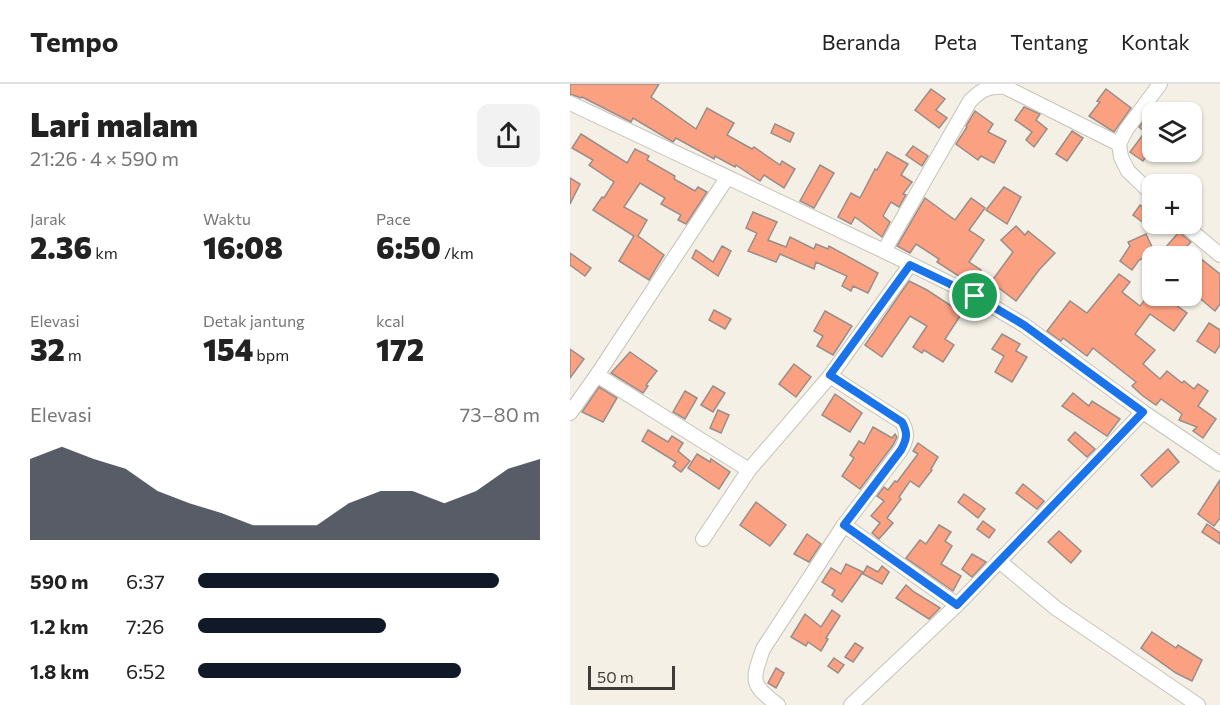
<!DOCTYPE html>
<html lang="id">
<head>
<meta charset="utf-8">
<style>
	:root { --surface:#fff; --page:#f2f2f2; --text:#222; --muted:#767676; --line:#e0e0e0; --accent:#111827 }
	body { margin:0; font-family:Commissioner,sans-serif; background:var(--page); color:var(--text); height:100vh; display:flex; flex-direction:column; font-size:22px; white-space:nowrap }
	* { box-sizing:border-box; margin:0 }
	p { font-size:20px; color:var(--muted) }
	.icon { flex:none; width:33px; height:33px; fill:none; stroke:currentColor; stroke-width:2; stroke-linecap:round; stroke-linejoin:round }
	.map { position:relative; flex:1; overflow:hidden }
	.drawer { display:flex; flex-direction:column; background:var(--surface); width:570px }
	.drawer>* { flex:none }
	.fabs { position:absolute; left:572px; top:18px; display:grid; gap:12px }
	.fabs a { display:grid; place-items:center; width:60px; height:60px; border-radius:12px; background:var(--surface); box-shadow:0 2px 4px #0004; font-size:30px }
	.scale { position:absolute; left:18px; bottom:15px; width:87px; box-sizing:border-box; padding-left:6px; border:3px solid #3e3c37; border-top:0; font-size:16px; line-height:21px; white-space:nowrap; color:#3e3c37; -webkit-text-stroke:4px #f4f0e5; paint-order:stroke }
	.pin { position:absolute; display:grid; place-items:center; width:51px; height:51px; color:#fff; margin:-26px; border:3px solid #fff; border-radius:50%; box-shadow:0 2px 6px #0007 }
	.round { display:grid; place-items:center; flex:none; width:63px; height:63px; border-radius:12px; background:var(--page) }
	.summary { display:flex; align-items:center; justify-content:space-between; height:102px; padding:0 30px }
	h1 { font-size:33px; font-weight:800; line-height:45px }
	.metrics { display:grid; grid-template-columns:repeat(3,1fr); gap:9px; height:102px; padding:6px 30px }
	.metrics div { display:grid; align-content:center }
	.metrics b { font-size:30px; font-weight:800 }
	.metrics small { font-size:16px; font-weight:400 }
	.metrics p { font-size:16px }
	.chart { height:168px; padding:12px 30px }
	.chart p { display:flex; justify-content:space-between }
	.chart svg { width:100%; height:108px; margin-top:6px; fill:var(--accent); opacity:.7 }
	ul { padding:0 30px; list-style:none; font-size:20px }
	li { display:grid; grid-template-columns:96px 72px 1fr; align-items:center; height:45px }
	li i { height:15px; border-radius:8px; background:var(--accent) }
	header { display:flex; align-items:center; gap:36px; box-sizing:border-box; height:84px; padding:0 30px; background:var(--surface); border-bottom:2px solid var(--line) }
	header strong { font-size:28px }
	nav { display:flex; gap:33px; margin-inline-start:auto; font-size:21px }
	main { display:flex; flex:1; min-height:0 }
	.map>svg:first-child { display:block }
</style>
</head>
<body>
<header>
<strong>Tempo</strong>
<nav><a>Beranda</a><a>Peta</a><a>Tentang</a><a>Kontak</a></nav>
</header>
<main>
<section class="drawer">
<div class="summary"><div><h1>Lari malam</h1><p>21:26 · 4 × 590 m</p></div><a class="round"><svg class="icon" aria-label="share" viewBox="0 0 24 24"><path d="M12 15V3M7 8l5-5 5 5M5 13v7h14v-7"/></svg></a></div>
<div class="metrics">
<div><p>Jarak</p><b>2.36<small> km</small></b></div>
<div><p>Waktu</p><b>16:08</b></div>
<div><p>Pace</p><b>6:50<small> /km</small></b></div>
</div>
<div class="metrics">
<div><p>Elevasi</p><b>32<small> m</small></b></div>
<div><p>Detak jantung</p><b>154<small> bpm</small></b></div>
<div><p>kcal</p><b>172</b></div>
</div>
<div class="chart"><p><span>Elevasi</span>73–80 m</p>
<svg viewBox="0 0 160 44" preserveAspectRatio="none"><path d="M0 44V11L10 6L20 11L30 15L40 24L50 29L60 33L70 38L80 38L90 38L100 29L110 24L120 24L130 29L140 24L150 15L160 11V44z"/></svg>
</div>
<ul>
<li><b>590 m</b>6:37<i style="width:88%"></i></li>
<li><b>1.2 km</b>7:26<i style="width:55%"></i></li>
<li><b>1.8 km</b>6:52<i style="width:77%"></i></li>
</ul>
</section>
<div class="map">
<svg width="650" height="621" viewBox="0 0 650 621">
	<rect width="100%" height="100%" fill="#f4f0e5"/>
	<g fill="#fca082" stroke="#998d89" stroke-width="1.5">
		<polygon points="0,0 89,0 81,13 126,45 137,24 164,39 157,51 182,65 184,63 210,81 212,77 225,85 214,104 194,91 190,97 166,81 165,83 145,72 144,75 106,54 103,58 63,34 61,38 12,13 11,14 0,10"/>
		<polygon points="361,5 375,15 366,26 377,34 369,44 345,26"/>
		<polygon points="536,5 561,24 544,48 519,32 530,18 527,17"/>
		<polygon points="454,23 470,30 466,36 477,45 464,63 456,56 462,48 445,36"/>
		<polygon points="582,26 582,65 573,77 560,68 575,48 569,43"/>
		<polygon points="405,27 423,40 418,48 436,57 424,79 411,72 408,76 386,60 397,43 396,42"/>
		<polygon points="205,40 224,49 220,58 201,49"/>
		<polygon points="502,47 513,54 497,77 486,70"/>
		<polygon points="11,50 57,79 65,65 79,72 77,76 105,92 104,95 125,107 128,103 137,108 116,140 108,136 111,131 91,120 95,114 70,99 54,123 77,136 68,152 94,171 79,196 49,177 64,152 23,126 32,113 34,114 44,98 19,81 23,76 2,64"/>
		<polygon points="343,62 358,72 352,82 336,71"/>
		<polygon points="317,68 338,80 331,91 342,98 333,110 336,111 329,123 321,118 313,132 320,138 312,153 285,133 281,140 268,133 281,109 290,114 305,85 307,86"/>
		<polygon points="250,81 264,89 244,124 230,117"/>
		<polygon points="0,94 10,100 0,120"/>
		<polygon points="434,103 451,113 437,140 416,126"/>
		<polygon points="355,114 385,136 401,114 415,124 399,146 414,156 399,178 411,186 401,200 367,178 369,175 346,160 340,169 327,162"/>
		<polygon points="570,121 582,130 582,136 578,142 563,131"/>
		<polygon points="183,128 207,138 198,156 216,163 220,153 244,165 246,160 258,165 259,162 308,189 298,209 283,202 281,207 272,202 277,192 246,178 244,185 210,170 206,178 178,167 187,149 176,144"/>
		<polygon points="446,142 455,151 458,147 485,169 469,186 446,217 421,198 443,168 431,156"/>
		<polygon points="609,148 621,158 616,163 650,190 650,220 645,227 621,207 621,172 588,172"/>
		<polygon points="576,150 585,169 569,176 562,186 550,177 560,162 558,158"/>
		<polygon points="152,162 161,167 148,192 122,174 126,166 143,178"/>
		<polygon points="0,169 21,184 15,192 0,181"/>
		<polygon points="549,190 560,198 552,208 570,222 578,212 602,212 599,216 617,229 604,247 580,230 565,250 585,266 573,280 590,295 597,287 612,299 614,297 624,305 628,300 638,307 628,322 646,335 633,354 623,347 627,343 609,336 612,330 591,315 586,321 573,312 562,302 566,298 523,264 517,272 493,254 491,257 477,247 500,217 517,229"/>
		<polygon points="339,197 357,206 392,229 375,255 384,261 373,278 354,266 352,269 343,263 357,242 340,232 312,273 295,261"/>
		<polygon points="144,226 161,235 155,245 139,236"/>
		<polygon points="255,227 282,242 263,271 247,262 253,252 244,247"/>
		<polygon points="639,239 650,246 650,261 645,269 627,257"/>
		<polygon points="432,250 450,260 446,267 457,273 442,298 425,288 434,272 422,265"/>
		<polygon points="0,265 14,275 0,294"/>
		<polygon points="60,268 87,287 76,301 78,302 73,309 41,289"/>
		<polygon points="224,280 241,293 226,313 209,300"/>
		<polygon points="143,302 155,309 143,328 131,321"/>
		<polygon points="29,303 47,314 33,338 12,328"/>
		<polygon points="115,307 127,314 115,335 103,328"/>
		<polygon points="503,309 519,322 522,317 550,335 537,352 492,322"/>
		<polygon points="265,310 292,329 280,348 252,331"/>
		<polygon points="148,326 159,331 151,349 140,344"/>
		<polygon points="303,343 322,354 325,350 327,353 323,361 290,405 272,392 284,374 280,371 289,357 294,360"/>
		<polygon points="78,346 98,358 102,352 113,359 108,367 120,377 111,388 103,382 106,378 72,357"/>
		<polygon points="505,348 525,365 517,373 498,356"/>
		<polygon points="348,359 368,373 361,385 362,386 349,403 340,397 329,413 331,415 317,434 323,439 309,455 302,449 310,439 301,432 314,417 307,412 314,403 318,406 325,397 327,398 348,370 343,367"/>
		<polygon points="598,365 609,378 582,403 571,391"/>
		<polygon points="127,370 140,378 141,375 160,388 149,405 118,384"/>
		<polygon points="650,396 650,434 644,442 628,430"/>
		<polygon points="453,400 474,417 467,425 446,409"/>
		<polygon points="394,410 415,425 408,434 388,418"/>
		<polygon points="186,418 216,441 200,462 170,441"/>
		<polygon points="413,437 425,446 419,454 407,445"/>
		<polygon points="637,440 650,449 650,460 632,448"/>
		<polygon points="369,441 381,448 375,457 382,462 371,480 391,492 383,507 336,474 350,456 356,460"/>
		<polygon points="489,447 511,467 501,479 478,458"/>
		<polygon points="237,450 251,460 239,478 224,470"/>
		<polygon points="402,470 416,478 402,493 392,485"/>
		<polygon points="276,480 293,488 272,518 262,511 265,506 252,498 261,484 271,490"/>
		<polygon points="297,482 308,488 312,482 319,488 312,500 293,490"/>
		<polygon points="336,501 344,508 370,524 359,535 326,514"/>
		<polygon points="262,526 270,532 256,554 258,555 251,567 238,558 236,562 221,553 235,530 251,543"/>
		<polygon points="582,548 606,564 608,561 632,576 622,597 606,589 571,564"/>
		<polygon points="285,559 293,564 283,578 275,573"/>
		<polygon points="264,574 274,581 268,589 258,582"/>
		<polygon points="206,584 214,589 206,604 198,599"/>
	</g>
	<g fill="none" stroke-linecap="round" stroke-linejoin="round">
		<g stroke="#c7c3b8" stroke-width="16">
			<g id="minor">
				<polyline points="0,19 314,167 405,212 454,241 573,328 650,380"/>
				<polyline points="582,110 558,87 551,73 549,60 556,46 590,0"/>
				<polyline points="613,140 650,171"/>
				<path d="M314,167L400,17C412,5 419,2 435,3L549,60"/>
				<polyline points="27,291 179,386"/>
				<polyline points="0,329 27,291 157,94"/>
				<polyline points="274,441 387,521"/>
				<polyline points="133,455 179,386 260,292 340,181"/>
				<polyline points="429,477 487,525 628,621"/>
				<path d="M208,621C180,600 182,597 193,565L274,441L331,366C337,355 338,349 332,338L260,292"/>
				<polyline points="281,621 387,521 573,328"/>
			</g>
		</g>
		<use href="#minor" stroke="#fff" stroke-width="14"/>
	</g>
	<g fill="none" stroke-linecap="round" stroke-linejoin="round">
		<g stroke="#fff" stroke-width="12">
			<path id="route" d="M340,181L405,212L454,241L573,328L387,521L274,441L331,366C337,355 338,349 332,338L260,291Z"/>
		</g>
		<use href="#route" stroke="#1a73e8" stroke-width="8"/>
	</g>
</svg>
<div class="fabs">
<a><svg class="icon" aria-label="layers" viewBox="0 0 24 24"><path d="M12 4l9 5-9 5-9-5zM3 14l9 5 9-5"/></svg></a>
<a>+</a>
<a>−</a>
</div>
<div class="scale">50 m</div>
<div class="pin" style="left:405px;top:212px;background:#1e9e55"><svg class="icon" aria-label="arrive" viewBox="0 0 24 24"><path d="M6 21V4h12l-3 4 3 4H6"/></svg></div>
</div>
</main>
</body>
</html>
